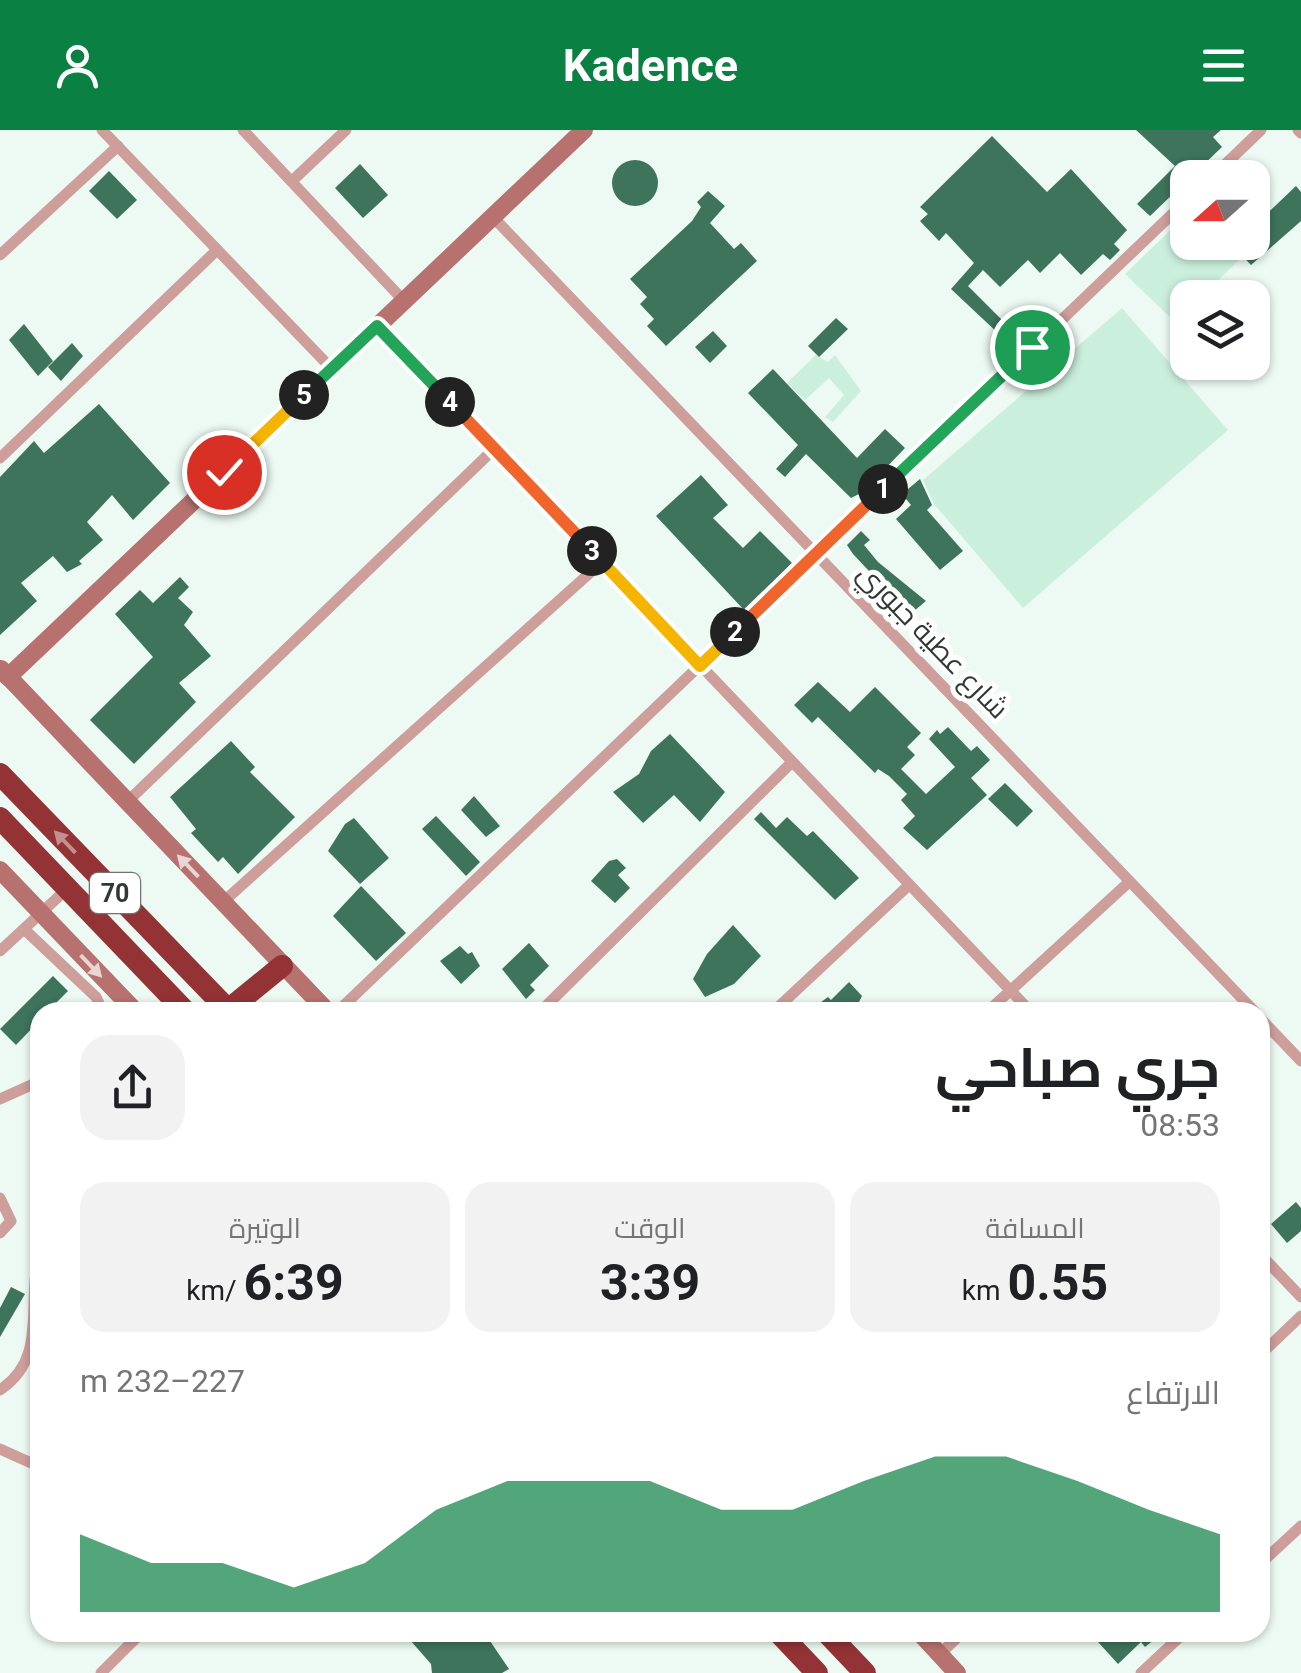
<!DOCTYPE html>
<html lang="ar">
<head>
<meta charset="utf-8">
<style>
	:root { --surface:#fff; --page:#f2f2f2; --text:#202124; --muted:#757577; --accent:#0b8043 }
	body { margin:0; font-family:Roboto,Cairo,sans-serif; background:var(--page); color:var(--text); direction:rtl; height:100vh; display:flex; flex-direction:column; font-size:38px; white-space:nowrap }
	* { box-sizing:border-box; margin:0 }
	p { font-size:32px; color:var(--muted) }
	.icon { flex:none; width:55px; height:55px; fill:none; stroke:currentColor; stroke-width:2; stroke-linecap:round; stroke-linejoin:round }
	.map { position:relative; flex:1; overflow:hidden; direction:ltr }
	.panel { position:absolute; left:30px; top:872px; width:1240px; height:640px; display:flex; flex-direction:column; background:var(--surface); border-radius:30px; box-shadow:0 2px 8px #0004; direction:rtl }
	.panel>* { flex:none }
	.needle { width:65px; rotate:249deg }
	.tools { position:absolute; left:1170px; top:30px; display:grid; gap:20px }
	.tools a { display:grid; place-items:center; width:100px; height:100px; border-radius:20px; background:var(--surface); box-shadow:0 2px 8px #0004; font-size:50px }
	.pin { position:absolute; display:grid; place-items:center; width:85px; height:85px; color:#fff; margin:-42px; border:5px solid #fff; border-radius:50%; box-shadow:0 2px 10px #0007 }
	.km { position:absolute; width:50px; height:50px; margin:-25px; border-radius:50%; background:#222; color:#fff; font-size:28px; line-height:50px; text-align:center }
	.round { display:grid; place-items:center; flex:none; width:105px; height:105px; border-radius:30px; background:var(--page) }
	.summary { display:flex; align-items:center; justify-content:space-between; height:170px; padding:0 50px }
	h1 { font-size:55px; font-weight:700; line-height:75px }
	.metrics { display:grid; grid-template-columns:repeat(3,1fr); gap:15px; height:170px; padding:10px 50px }
	.metrics div { display:grid; align-content:center; border-radius:25px; background:var(--page); text-align:center }
	.metrics b { font-size:50px; font-weight:700 }
	.metrics small { font-size:28px; font-weight:400 }
	.metrics p { font-size:28px }
	.chart { height:280px; padding:20px 50px }
	.chart p { display:flex; justify-content:space-between }
	.chart svg { width:100%; height:180px; margin-top:10px; fill:var(--accent); opacity:.7 }
	header { display:flex; justify-content:space-between; align-items:center; height:130px; padding:0 50px; background:var(--accent); color:#fff; font-size:45px; font-weight:700 }
	.map>svg:first-child { display:block }
</style>
</head>
<body>
<header><svg class="icon" aria-label="menu" viewBox="0 0 24 24"><path d="M4 6h16M4 12h16M4 18h16"/></svg>Kadence<svg class="icon" aria-label="person" viewBox="0 0 24 24"><circle cx="12" cy="8" r="4"/><path d="M4 21q1-7 8-7t8 7"/></svg></header>
<div class="map">
<svg width="1301" height="1543" viewBox="0 0 1301 1543">
	<rect width="100%" height="100%" fill="#ecfaf3"/>
	<g fill="#cbefdd">
		<polygon points="1187,84 1188,112 1224,113 1241,128 1201,167 1188,168 1187,181 1176,193 1125,144"/>
		<polygon points="1122,178 1228,300 1023,478 934,374 923,350"/>
		<polygon points="816,225 828,232 835,225 861,261 833,292 825,287 844,265 829,248 805,270 787,253"/>
	</g>
	<g fill="#3e735c">
		<polygon points="1136,0 1221,0 1213,7 1222,17 1150,86 1137,74 1175,36"/>
		<polygon points="992,6 1047,62 1071,39 1127,100 1114,114 1120,120 1110,130 1103,124 1081,145 1060,123 1040,143 1028,130 1000,157 983,140 968,156 1009,197 1000,205 951,159 974,133 946,103 939,111 920,91 928,84 920,77"/>
		<circle cx="635" cy="53" r="23"/>
		<polygon points="360,34 388,65 363,88 335,58"/>
		<polygon points="109,41 137,70 117,89 89,61"/>
		<polygon points="1296,56 1301,62 1301,91 1251,135 1235,118 1240,112 1269,112 1254,96"/>
		<polygon points="708,61 725,76 710,93 734,119 741,113 757,131 666,216 647,196 654,189 640,174 647,167 630,149 692,91 701,77 697,72"/>
		<polygon points="836,188 848,199 819,227 808,216"/>
		<polygon points="24,194 53,231 38,246 9,210"/>
		<polygon points="713,201 727,216 710,233 695,217"/>
		<polygon points="72,213 83,226 61,251 48,237"/>
		<polygon points="773,239 857,328 885,299 905,318 863,362 851,368 806,324 785,347 776,339 798,315 748,263"/>
		<polygon points="99,274 170,353 133,390 112,365 87,392 103,410 79,431 82,434 67,442 53,426 21,453 37,471 0,505 0,347 34,311 44,323"/>
		<polygon points="701,345 728,375 713,388 743,418 760,401 792,433 744,480 656,386"/>
		<polygon points="920,349 932,375 927,380 963,421 940,440 896,389 911,375 902,364"/>
		<polygon points="861,401 870,410 864,415 878,432 926,471 914,481 904,468 899,473 853,424 847,415"/>
		<polygon points="180,447 189,457 178,468 193,482 184,495 211,526 179,553 196,572 134,634 90,590 153,527 115,484 140,460 153,473"/>
		<polygon points="818,552 850,582 875,557 921,603 907,617 915,625 901,639 926,664 955,637 929,609 937,600 940,604 948,597 971,621 977,616 990,630 971,648 987,665 927,720 903,698 915,686 901,670 907,664 889,646 878,639 875,643 818,587 812,593 794,575"/>
		<polygon points="670,604 725,662 700,692 674,665 643,693 613,662 639,644 651,621"/>
		<polygon points="231,611 255,637 250,642 295,687 238,744 223,727 218,732 191,703 196,699 170,667"/>
		<polygon points="1005,653 1033,681 1017,697 988,669"/>
		<polygon points="474,666 500,696 486,707 461,680"/>
		<polygon points="761,682 776,698 787,687 807,706 813,701 859,748 835,770 754,689"/>
		<polygon points="436,686 480,732 466,746 422,699"/>
		<polygon points="354,688 389,728 360,754 328,721 345,694"/>
		<polygon points="617,729 626,738 618,745 630,758 615,773 591,751 609,731"/>
		<polygon points="361,756 406,803 376,831 333,786"/>
		<polygon points="733,795 761,826 734,854 705,867 693,849 707,824"/>
		<polygon points="529,813 549,836 530,855 535,860 526,869 502,839"/>
		<polygon points="460,816 468,824 472,822 480,836 461,854 440,831"/>
		<polygon points="53,846 68,861 47,882 40,882 40,890 16,915 0,899"/>
		<polygon points="849,852 862,866 854,882 818,882 821,879 817,875 828,867 831,870"/>
		<polygon points="1296,1072 1301,1078 1301,1101 1287,1113 1271,1094"/>
		<polygon points="11,1157 25,1164 0,1207 0,1178"/>
		<polygon points="403,1502 498,1502 490,1511 509,1539 502,1543 432,1543 431,1534"/>
		<polygon points="1089,1502 1152,1502 1155,1509 1145,1517 1141,1512 1118,1534"/>
	</g>
	<g fill="none" stroke-linecap="round" stroke-linejoin="round">
		<g stroke="#ce9e9b" stroke-width="11">
			<polyline points="102,0 332,239"/>
			<polyline points="243,0 404,171"/>
			<polyline points="1298,0 1301,3"/>
			<polyline points="1211,48 1261,0"/>
			<polyline points="292,51 346,0"/>
			<polyline points="493,87 1255,882"/>
			<polyline points="0,125 118,16"/>
			<polyline points="377,196 1031,882"/>
			<polyline points="0,328 217,120"/>
			<polyline points="127,672 494,319"/>
			<polyline points="223,772 602,432"/>
			<polyline points="24,799 96,867 103,882"/>
			<polyline points="0,821 68,758"/>
			<polyline points="337,882 1188,69"/>
			<polyline points="540,882 792,632"/>
			<polyline points="773,882 909,755"/>
			<polyline points="987,882 1129,752"/>
			<polyline points="1260,888 1301,931"/>
			<polyline points="0,969 40,951"/>
			<polyline points="0,1068 11,1091 0,1103"/>
			<polyline points="1260,1124 1301,1167"/>
			<polyline points="1260,1225 1301,1186"/>
			<path d="M0,1260C50,1227 25,1170 40,1124"/>
			<polyline points="0,1319 40,1337"/>
			<polyline points="1260,1434 1301,1396"/>
			<polyline points="940,1524 963,1502"/>
			<polyline points="101,1543 142,1502"/>
			<polyline points="1141,1543 1185,1502"/>
		</g>
		<g stroke="#b7726f" stroke-width="18">
			<polyline points="1,539 328,882"/>
			<polyline points="8,547 584,0"/>
			<polyline points="0,740 136,882"/>
			<polyline points="919,1502 957,1543"/>
		</g>
		<g stroke="#933335" stroke-width="22">
			<polyline points="0,644 230,882"/>
			<polyline points="0,688 186,882"/>
			<polyline points="228,880 282,836"/>
			<polyline points="778,1502 817,1543"/>
			<polyline points="826,1502 865,1543"/>
		</g>
	</g>
	<defs><path id="oneway-solid" d="M-6-.8H1V-3.2L6.5 0L1 3.2V.8H-6Z" transform="scale(2.5)"/></defs>
	<use fill="#c48f90" href="#oneway-solid" transform="translate(65 712) rotate(-134)"/>
	<g fill="#e9d5d4">
		<use href="#oneway-solid" transform="translate(188 736) rotate(-134)"/>
		<use href="#oneway-solid" transform="translate(91 836) rotate(46)"/>
	</g>
	<g fill="none" stroke-linecap="round" stroke-linejoin="round">
		<g stroke="#fff" stroke-width="20">
			<polyline id="split-1" points="883,359 1032,217"/>
		</g>
		<g stroke="#fff" stroke-width="20">
			<polyline id="split-2" points="735,502 883,359"/>
		</g>
		<g stroke="#fff" stroke-width="20">
			<polyline id="split-3" points="592,421 700,536 735,502"/>
		</g>
		<g stroke="#fff" stroke-width="20">
			<polyline id="split-4" points="450,272 592,421"/>
		</g>
		<g stroke="#fff" stroke-width="20">
			<polyline id="split-5" points="304,265 377,196 450,272"/>
		</g>
		<g stroke="#fff" stroke-width="20">
			<polyline id="split-6" points="224,342 304,265"/>
		</g>
		<use href="#split-1" stroke="#22a559" stroke-width="12"/>
		<use href="#split-2" stroke="#f0652b" stroke-width="12"/>
		<use href="#split-3" stroke="#f5b400" stroke-width="12"/>
		<use href="#split-4" stroke="#f0652b" stroke-width="12"/>
		<use href="#split-5" stroke="#22a559" stroke-width="12"/>
		<use href="#split-6" stroke="#f5b400" stroke-width="12"/>
	</g>
	<g text-anchor="middle" dominant-baseline="central" stroke-width="10" stroke-linejoin="round" paint-order="stroke">
		<rect fill="#fff" stroke="#707472" stroke-width="2.5" x="90" y="743" width="50" height="40" rx="8"/>
		<g font-size="25" font-weight="bold" fill="#323835">
			<text x="115" y="763">70</text>
		</g>
		<g font-size="28" fill="#323835" stroke="#fff">
			<text transform="translate(933 511) rotate(46)">شارع عطية جبوري</text>
		</g>
	</g>
</svg>
<div class="tools">
<a><svg class="needle" viewBox="-14 -14 28 28"><path d="M0-13l5 13h-10z" fill="#e53935"/><path d="M0 13l5-13h-10z" fill="#757577"/></svg></a>
<a><svg class="icon" aria-label="layers" viewBox="0 0 24 24"><path d="M12 4l9 5-9 5-9-5zM3 14l9 5 9-5"/></svg></a>
</div>
<div class="pin" style="left:1032px;top:217px;background:#1e9e55"><svg class="icon" aria-label="arrive" viewBox="0 0 24 24"><path d="M6 21V4h12l-3 4 3 4H6"/></svg></div>
<div class="pin" style="left:224px;top:342px;background:#d93025"><svg class="icon" aria-label="check" viewBox="0 0 24 24"><path d="M5 12l5 5 9-10"/></svg></div>
<b class="km" style="left:883px;top:359px">1</b>
<b class="km" style="left:735px;top:502px">2</b>
<b class="km" style="left:592px;top:421px">3</b>
<b class="km" style="left:450px;top:272px">4</b>
<b class="km" style="left:304px;top:265px">5</b>
<section class="panel">
<div class="summary"><div><h1>جري صباحي</h1><p>08:53</p></div><a class="round"><svg class="icon" aria-label="share" viewBox="0 0 24 24"><path d="M12 15V3M7 8l5-5 5 5M5 13v7h14v-7"/></svg></a></div>
<div class="metrics">
<div><p>المسافة</p><b>0.55<small> km</small></b></div>
<div><p>الوقت</p><b>3:39</b></div>
<div><p>الوتيرة</p><b>6:39<small> /km</small></b></div>
</div>
<div class="chart"><p><span>الارتفاع</span>227–232 m</p>
<svg viewBox="0 0 160 44" preserveAspectRatio="none"><path d="M0 44V25L10 32L20 32L30 38L40 32L50 19L60 12L70 12L80 12L90 19L100 19L110 12L120 6L130 6L140 12L150 19L160 25V44z"/></svg>
</div>
</section>
</div>
</body>
</html>
